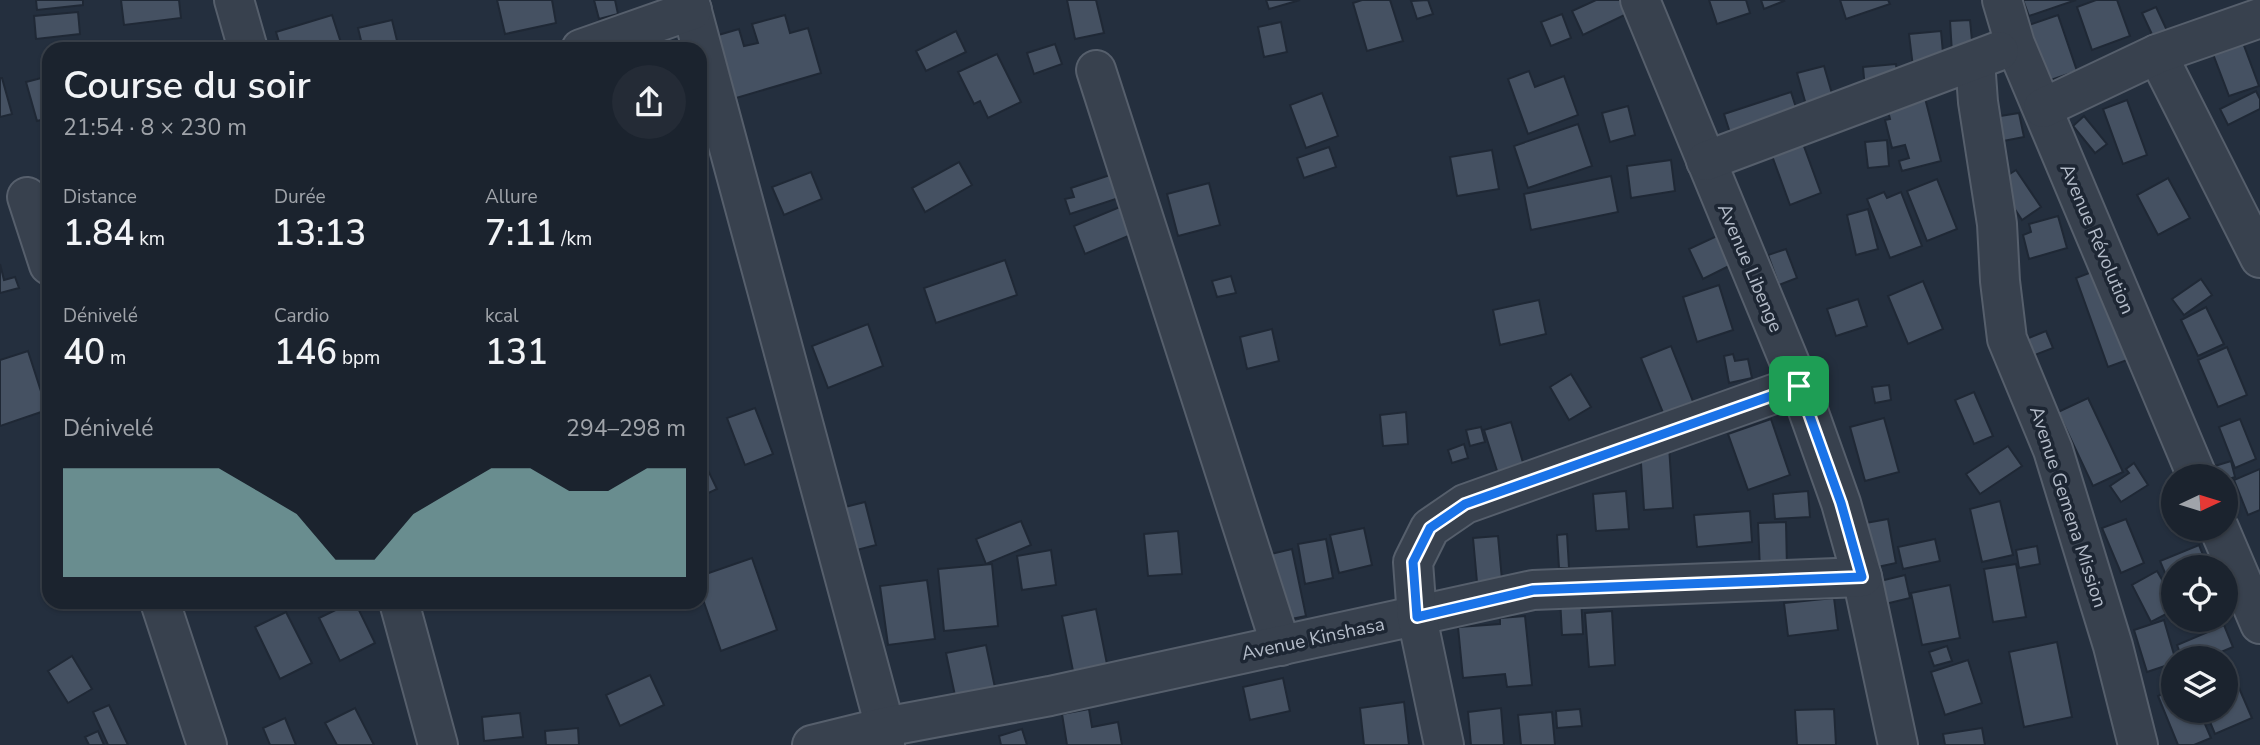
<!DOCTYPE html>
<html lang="fr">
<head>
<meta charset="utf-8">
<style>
	:root { --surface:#1b232e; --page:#242b36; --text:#f1f3f6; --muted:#a0a4aa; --line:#39404a; --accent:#8bbbb9 }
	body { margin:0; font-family:"Nunito Sans",sans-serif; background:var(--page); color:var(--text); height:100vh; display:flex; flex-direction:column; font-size:26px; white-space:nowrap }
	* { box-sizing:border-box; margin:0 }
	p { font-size:23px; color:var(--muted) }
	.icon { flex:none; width:38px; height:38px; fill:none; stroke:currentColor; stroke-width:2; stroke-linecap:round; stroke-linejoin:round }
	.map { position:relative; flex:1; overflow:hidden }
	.drawer { position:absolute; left:42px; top:42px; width:665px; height:567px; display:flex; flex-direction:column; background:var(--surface); border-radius:21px; box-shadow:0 2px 5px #0004,0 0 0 2px var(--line) }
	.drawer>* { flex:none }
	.needle { width:46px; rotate:86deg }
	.tools { position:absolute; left:2161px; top:464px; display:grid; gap:14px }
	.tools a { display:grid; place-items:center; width:77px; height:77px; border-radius:50%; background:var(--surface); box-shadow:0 2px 5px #0004,0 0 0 2px var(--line); font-size:35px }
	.pin { position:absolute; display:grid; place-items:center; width:60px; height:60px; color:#fff; margin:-30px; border-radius:14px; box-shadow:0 4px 10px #0006 }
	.round { display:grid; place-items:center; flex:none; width:74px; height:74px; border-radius:37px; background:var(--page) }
	.overview { display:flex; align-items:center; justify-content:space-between; height:119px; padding:0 21px }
	h1 { font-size:38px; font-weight:600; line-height:52px }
	.figures { display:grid; grid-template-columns:repeat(3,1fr); gap:10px; height:119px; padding:7px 21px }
	.figures div { display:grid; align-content:center }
	.figures b { font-size:35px; font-weight:600 }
	.figures small { font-size:19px; font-weight:400 }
	.figures p { font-size:19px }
	.chart { height:196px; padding:14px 21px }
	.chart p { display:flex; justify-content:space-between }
	.chart svg { width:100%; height:126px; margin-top:7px; fill:var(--accent); opacity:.7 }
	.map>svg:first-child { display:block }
</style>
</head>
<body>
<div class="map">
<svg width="2260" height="745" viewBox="0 0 2260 745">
	<rect width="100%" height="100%" fill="#242f3e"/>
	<g fill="#455162" stroke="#1f2835" stroke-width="2">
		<polygon points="36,0 83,0 83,5 37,10"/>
		<polygon points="121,0 179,0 181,18 124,25"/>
		<polygon points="497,0 552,0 556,23 505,34"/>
		<polygon points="594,0 615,0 618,14 599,19"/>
		<polygon points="1067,0 1096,0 1104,33 1075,39"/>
		<polygon points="1266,0 1300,0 1269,9"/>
		<polygon points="1362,0 1390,0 1403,41 1367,51 1353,3"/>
		<polygon points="1428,0 1433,14 1417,19 1411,1"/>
		<polygon points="1596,0 1631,0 1635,10 1583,35 1572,11"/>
		<polygon points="1709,0 1746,0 1750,13 1717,24"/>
		<polygon points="1761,0 1783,0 1784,1 1764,9"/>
		<polygon points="1840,0 1888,0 1890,4 1846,19"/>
		<polygon points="2023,0 2076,0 2029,16"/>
		<polygon points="2096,0 2117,0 2130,36 2092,50 2077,7"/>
		<polygon points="2156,7 2170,37 2156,43 2142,13"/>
		<polygon points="78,12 80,34 36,39 34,16"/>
		<polygon points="1562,14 1571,38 1551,46 1541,22"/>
		<polygon points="332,15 343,49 281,49 276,32"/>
		<polygon points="785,15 790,33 808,28 821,73 726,101 708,38 739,29 744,46 758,43 752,24"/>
		<polygon points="2058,15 2077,71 2048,81 2029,25"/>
		<polygon points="392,20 399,49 363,49 358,28"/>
		<polygon points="1970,20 1973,51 1952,53 1950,21"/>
		<polygon points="1281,22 1287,52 1264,57 1258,27"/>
		<polygon points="956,31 966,52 926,71 916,51"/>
		<polygon points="1941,31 1944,64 1913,67 1909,34"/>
		<polygon points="2243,43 2259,86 2229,96 2213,54"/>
		<polygon points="1055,44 1062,64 1034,74 1027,53"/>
		<polygon points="190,45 190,49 141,49"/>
		<polygon points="997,54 1021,102 988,118 980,101 974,104 958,72"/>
		<polygon points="1896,64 1898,86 1865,89 1863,67"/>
		<polygon points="1824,66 1835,104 1808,112 1797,73"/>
		<polygon points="1529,71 1535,87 1564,76 1578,115 1528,134 1508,79"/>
		<polygon points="49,76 49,118 37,121 26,82"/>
		<polygon points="0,78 2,78 12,114 0,117"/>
		<polygon points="2256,91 2260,99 2260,109 2228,125 2220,109"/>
		<polygon points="1791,92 1800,120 1733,142 1724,114"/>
		<polygon points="1322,93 1338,136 1306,148 1290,105"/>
		<polygon points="1925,98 1941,161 1902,171 1899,161 1909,158 1905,145 1892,148 1885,120 1890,119 1887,107"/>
		<polygon points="2127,100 2147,155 2123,164 2103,109"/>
		<polygon points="1628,106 1635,135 1610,142 1602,113"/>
		<polygon points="2019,113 2024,137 1998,142 1994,117"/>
		<polygon points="2084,116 2107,144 2095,153 2073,126"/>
		<polygon points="1578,124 1592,166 1528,188 1514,146"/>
		<polygon points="1887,140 1889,166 1868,168 1865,142"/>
		<polygon points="1802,141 1821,193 1790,205 1771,153"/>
		<polygon points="1329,147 1336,167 1304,178 1297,158"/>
		<polygon points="1492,150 1499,189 1457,196 1450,157"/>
		<polygon points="1671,160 1675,191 1631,198 1627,166"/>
		<polygon points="959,162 972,185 925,212 912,188"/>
		<polygon points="2016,170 2041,207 2022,220 1997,182"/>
		<polygon points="811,172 822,199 784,215 772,187"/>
		<polygon points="1116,173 1125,196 1070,214 1065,199 1074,197 1071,188"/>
		<polygon points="1611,176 1618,212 1531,230 1524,194"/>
		<polygon points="2168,178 2190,218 2158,235 2137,195"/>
		<polygon points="1937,179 1957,229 1927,241 1907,191"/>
		<polygon points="1209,183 1220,225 1178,236 1167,194"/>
		<polygon points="1884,192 1887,198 1901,192 1922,246 1890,258 1867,199"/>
		<polygon points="1127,204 1138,232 1085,254 1074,226"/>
		<polygon points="1868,209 1878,249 1856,255 1847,215"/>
		<polygon points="2058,216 2067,248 2029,259 2023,235 2031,232 2029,224"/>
		<polygon points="1719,235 1733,264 1703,279 1689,249"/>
		<polygon points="1786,249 1797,278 1779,285 1768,255"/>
		<polygon points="1005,260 1017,295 936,323 924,288"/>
		<polygon points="0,264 4,280 15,277 19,288 0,293"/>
		<polygon points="2097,270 2130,359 2108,367 2076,278"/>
		<polygon points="1231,276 1236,293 1217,297 1212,281"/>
		<polygon points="2201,279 2212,295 2184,315 2172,299"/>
		<polygon points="1923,281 1943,329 1908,344 1888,296"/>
		<polygon points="1719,285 1733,330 1697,342 1683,297"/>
		<polygon points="1858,299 1867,326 1836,336 1827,309"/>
		<polygon points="1539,300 1546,334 1500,345 1493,310"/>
		<polygon points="2206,307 2224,344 2198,356 2181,320"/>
		<polygon points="868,324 883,366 828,388 812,346"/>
		<polygon points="1272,329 1279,361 1247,369 1240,337"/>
		<polygon points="2046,331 2053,348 2032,356 2026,339"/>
		<polygon points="1671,346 1694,404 1664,415 1641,358"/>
		<polygon points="2227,347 2247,395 2218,407 2198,360"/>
		<polygon points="28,351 47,410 0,426 0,360"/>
		<polygon points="1733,354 1735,361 1748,359 1752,378 1729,383 1724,356"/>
		<polygon points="1571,374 1591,407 1569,420 1550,387"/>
		<polygon points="1889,385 1891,400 1875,403 1872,387"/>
		<polygon points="1974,392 1993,436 1974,444 1955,400"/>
		<polygon points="2088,398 2123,472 2093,486 2058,412"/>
		<polygon points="755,408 773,454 745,465 727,418"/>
		<polygon points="1406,412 1408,444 1383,446 1380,415"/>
		<polygon points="1884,418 1899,472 1865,481 1850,427"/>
		<polygon points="1771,419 1790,475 1748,490 1728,434"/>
		<polygon points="2240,419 2256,459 2235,468 2219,427"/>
		<polygon points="1511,422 1524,466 1498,474 1484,430"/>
		<polygon points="1481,427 1485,442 1470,446 1466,430"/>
		<polygon points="1464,444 1468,458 1452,463 1448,450"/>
		<polygon points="1669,446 1673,508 1644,510 1640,448"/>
		<polygon points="2008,446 2022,466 1980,494 1966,474"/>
		<polygon points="702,458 717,489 700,497 700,459"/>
		<polygon points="2231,461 2235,477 2226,480 2226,476 2207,476 2205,469"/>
		<polygon points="2134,463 2148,485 2121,502 2110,486 2129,473 2126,469"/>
		<polygon points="2260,469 2260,510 2248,515 2234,480"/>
		<polygon points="1626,491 1629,529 1596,531 1593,494"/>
		<polygon points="1808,491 1810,517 1775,519 1773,494"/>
		<polygon points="2000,501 2013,555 1982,562 1970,509"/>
		<polygon points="865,502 876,545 849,552 837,509"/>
		<polygon points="1750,511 1752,542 1697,547 1694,515"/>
		<polygon points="1888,519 1896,563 1868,569 1860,524"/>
		<polygon points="2126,519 2144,563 2121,573 2102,528"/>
		<polygon points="1021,521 1031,545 986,564 976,539"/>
		<polygon points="1786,522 1787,569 1760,570 1758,523"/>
		<polygon points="1364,528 1372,565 1339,573 1330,535"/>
		<polygon points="1178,531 1182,574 1148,576 1144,534"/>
		<polygon points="1567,534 1569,568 1559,568 1557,535"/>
		<polygon points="1498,536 1502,580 1477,582 1473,538"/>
		<polygon points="1326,539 1333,578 1305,584 1298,544"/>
		<polygon points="1935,539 1940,561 1903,569 1898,547"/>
		<polygon points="2199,545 2208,567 2174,567 2174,584 2170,585 2160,561"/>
		<polygon points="2037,546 2040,564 2019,568 2016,550"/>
		<polygon points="1292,549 1306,616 1277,622 1263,556"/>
		<polygon points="1051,550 1056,585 1022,590 1017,556"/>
		<polygon points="752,558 777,630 721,651 700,591 700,576"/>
		<polygon points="992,564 998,626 944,631 938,569"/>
		<polygon points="2016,564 2026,617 1993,622 1984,569"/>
		<polygon points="2157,571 2174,600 2174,610 2151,622 2132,585"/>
		<polygon points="1905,575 1910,598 1881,605 1876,582"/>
		<polygon points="927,580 935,639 888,645 880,586"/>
		<polygon points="1950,585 1960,638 1922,645 1911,593"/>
		<polygon points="1581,597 1583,634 1562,635 1560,598"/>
		<polygon points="1834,598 1838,630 1788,636 1784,603"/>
		<polygon points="352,602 355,602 375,643 340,661 319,618"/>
		<polygon points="1096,609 1107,664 1073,671 1062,616"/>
		<polygon points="1612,611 1615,665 1589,667 1585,613"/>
		<polygon points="286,612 312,663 280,679 255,627"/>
		<polygon points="1525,616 1532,685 1507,687 1505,674 1463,678 1458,627 1500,624 1500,618"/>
		<polygon points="2164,620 2175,658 2174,658 2174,663 2147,672 2134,630"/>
		<polygon points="2224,625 2233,647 2207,658 2182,658 2177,645"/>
		<polygon points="2057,642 2072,717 2024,727 2009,652"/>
		<polygon points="986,645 997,697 957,705 946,653"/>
		<polygon points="1947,646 1952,661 1934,666 1929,652"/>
		<polygon points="72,656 92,689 68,703 48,671"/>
		<polygon points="1968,660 1982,703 1945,715 1931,672"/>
		<polygon points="2230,667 2252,718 2215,734 2205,710 2226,710 2226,669"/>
		<polygon points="650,675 664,705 620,726 606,695"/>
		<polygon points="1283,678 1290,711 1250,720 1243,687"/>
		<polygon points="2174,689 2174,710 2199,710 2211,738 2194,745 2178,745 2158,696"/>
		<polygon points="1404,702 1409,745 1364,745 1360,708"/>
		<polygon points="109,705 128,745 108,745 93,712"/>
		<polygon points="355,708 374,745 337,745 325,723"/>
		<polygon points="1501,708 1504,745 1471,745 1468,712"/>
		<polygon points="1089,709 1092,727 1118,722 1122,745 1067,745 1062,714"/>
		<polygon points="1580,709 1582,726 1557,728 1556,711"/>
		<polygon points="1834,709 1836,745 1797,745 1795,710"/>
		<polygon points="1552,712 1555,745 1521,745 1518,715"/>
		<polygon points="520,713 523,737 484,741 482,717"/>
		<polygon points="285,718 296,745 270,745 263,728"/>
		<polygon points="578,728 579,745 546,745 545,731"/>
		<polygon points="1982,728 1985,745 1945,745 1943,734"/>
		<polygon points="1022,729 1027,745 1001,745 999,736"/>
		<polygon points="98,731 104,745 89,745 85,737"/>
	</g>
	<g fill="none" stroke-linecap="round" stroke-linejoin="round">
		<g stroke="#565f6c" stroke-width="42">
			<g id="minor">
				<polyline points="234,0 248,49"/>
				<polyline points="689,0 885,727 885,745"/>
				<polyline points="1640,0 1799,385 1841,503 1862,577 1898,745"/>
				<polyline points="2002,0 2015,44 2197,476"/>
				<polyline points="581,49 692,10"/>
				<polyline points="2157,54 2260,258"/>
				<polyline points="1975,61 1978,102 1997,224 2000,281 2007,339 2053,450 2113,646 2138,745"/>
				<polyline points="1096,70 1281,646"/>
				<polyline points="2043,108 2157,54 2260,18"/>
				<polyline points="1706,161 1999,51"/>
				<polyline points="27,197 49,265"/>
				<polyline points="2219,528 2260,624"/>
				<polyline points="160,602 207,745"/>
				<polyline points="399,602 438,745"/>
				<polyline points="812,745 885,727 1050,696 1533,590 1862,577"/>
				<polyline points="1444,745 1417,617 1413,562 1430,528 1465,504 1799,385"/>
			</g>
		</g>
		<use href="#minor" stroke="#38414e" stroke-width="38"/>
	</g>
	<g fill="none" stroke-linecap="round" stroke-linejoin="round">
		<g stroke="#fff" stroke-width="14">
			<polygon id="route" points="1799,386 1841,503 1862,577 1533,590 1417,617 1413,562 1430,528 1465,504"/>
		</g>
		<use href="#route" stroke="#1a73e8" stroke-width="9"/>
	</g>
	<g text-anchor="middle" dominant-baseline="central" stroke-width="7" stroke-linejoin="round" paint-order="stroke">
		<g font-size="19" fill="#b4bcc9" stroke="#1d2633">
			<text transform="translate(2097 239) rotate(67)">Avenue Révolution</text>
			<text transform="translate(1750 268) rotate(67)">Avenue Libenge</text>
			<text transform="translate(2068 507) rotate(72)">Avenue Gemena Mission</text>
			<text transform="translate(1313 639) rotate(-12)">Avenue Kinshasa</text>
		</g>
	</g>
</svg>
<div class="tools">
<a><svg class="needle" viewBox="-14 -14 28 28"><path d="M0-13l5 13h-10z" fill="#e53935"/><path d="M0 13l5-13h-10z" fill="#a0a4aa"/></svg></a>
<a><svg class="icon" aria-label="locate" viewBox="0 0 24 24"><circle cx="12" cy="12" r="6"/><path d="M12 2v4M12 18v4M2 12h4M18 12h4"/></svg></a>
<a><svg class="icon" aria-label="layers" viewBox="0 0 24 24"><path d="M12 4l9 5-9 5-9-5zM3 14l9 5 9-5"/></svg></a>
</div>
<div class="pin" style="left:1799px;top:386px;background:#1e9e55"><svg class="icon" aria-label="arrive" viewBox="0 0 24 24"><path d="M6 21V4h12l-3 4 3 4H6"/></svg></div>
<section class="drawer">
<div class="overview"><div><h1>Course du soir</h1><p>21:54 · 8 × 230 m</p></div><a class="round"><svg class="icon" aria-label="share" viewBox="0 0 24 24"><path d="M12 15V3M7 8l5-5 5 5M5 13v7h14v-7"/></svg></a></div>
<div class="figures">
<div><p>Distance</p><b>1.84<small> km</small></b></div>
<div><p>Durée</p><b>13:13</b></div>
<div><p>Allure</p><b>7:11<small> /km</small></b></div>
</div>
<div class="figures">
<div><p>Dénivelé</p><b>40<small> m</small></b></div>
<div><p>Cardio</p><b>146<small> bpm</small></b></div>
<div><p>kcal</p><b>131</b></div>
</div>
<div class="chart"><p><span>Dénivelé</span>294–298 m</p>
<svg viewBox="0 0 160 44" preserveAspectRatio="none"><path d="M0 44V6L10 6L20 6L30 6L40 6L50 14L60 22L70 38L80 38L90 22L100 14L110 6L120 6L130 14L140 14L150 6L160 6V44z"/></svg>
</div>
</section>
</div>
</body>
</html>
